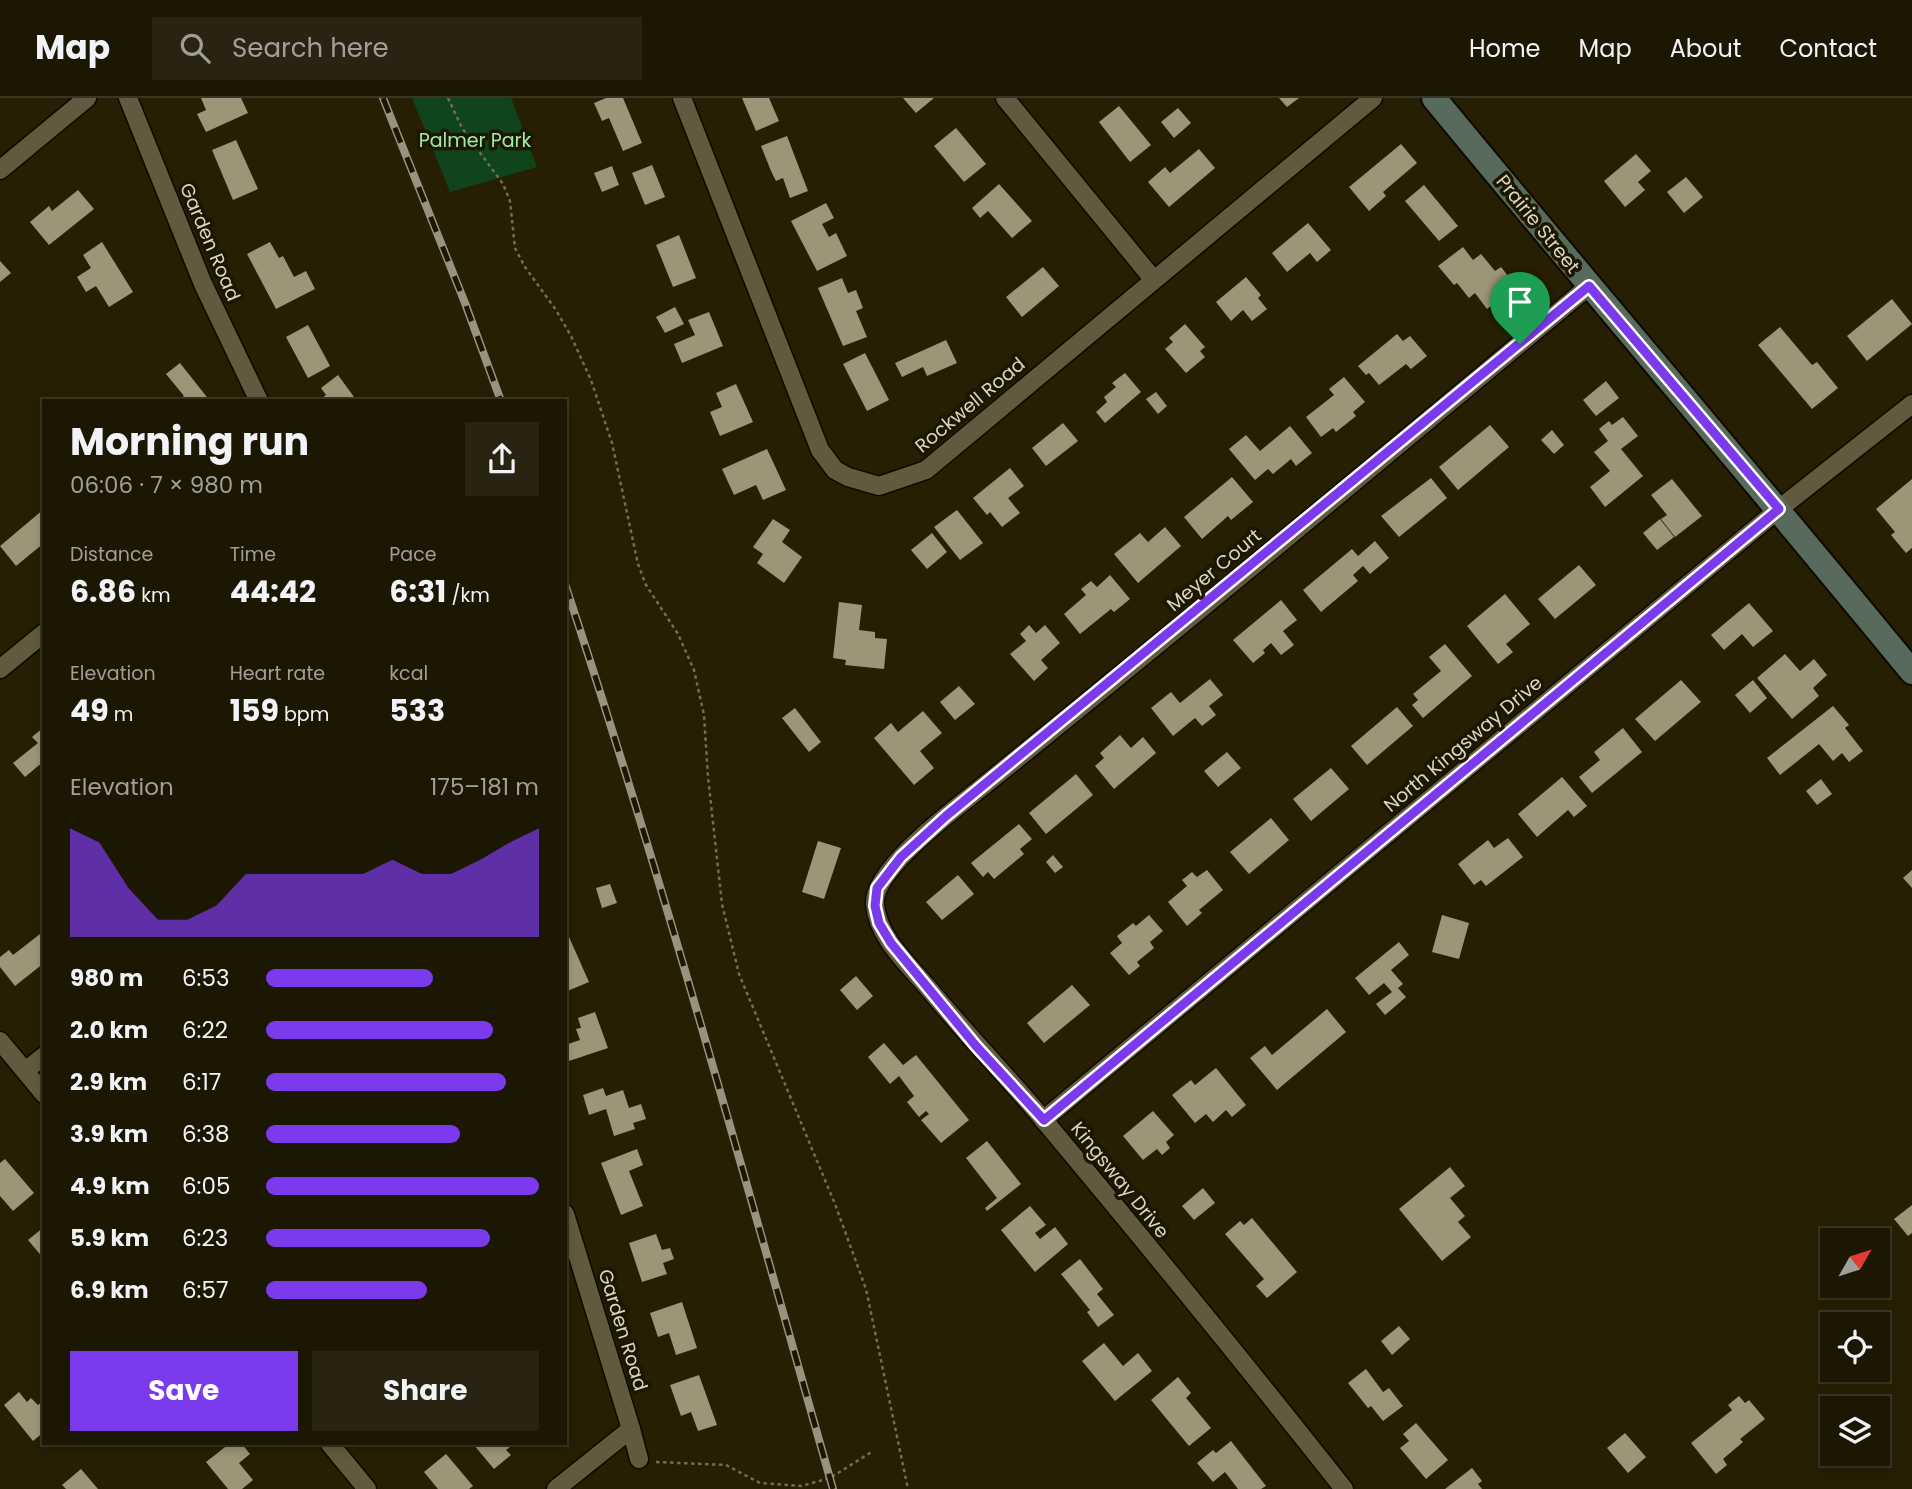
<!DOCTYPE html>
<html lang="en">
<head>
<meta charset="utf-8">
<style>
	:root { --surface:#1c1703; --page:#292412; --text:#f1f3f6; --muted:#a09f9a; --line:#3a3625; --accent:#7c3aed }
	body { margin:0; font-family:Poppins,sans-serif; background:var(--page); color:var(--text); height:100vh; display:flex; flex-direction:column; font-size:26px; white-space:nowrap }
	* { box-sizing:border-box; margin:0 }
	p { font-size:23px; color:var(--muted) }
	.icon { flex:none; width:38px; height:38px; fill:none; stroke:currentColor; stroke-width:2; stroke-linecap:round; stroke-linejoin:round }
	.map { position:relative; flex:1; overflow:hidden }
	.details { position:absolute; left:42px; top:301px; width:525px; height:1046px; display:flex; flex-direction:column; background:var(--surface); border-radius:0px; box-shadow:0 4px 10px #0003,0 0 0 2px var(--line) }
	.details>* { flex:none }
	.needle { width:46px; rotate:51deg }
	.fabs { position:absolute; left:1820px; top:1130px; display:grid; gap:14px }
	.fabs a { display:grid; place-items:center; width:70px; height:70px; border-radius:0px; background:var(--surface); box-shadow:0 4px 10px #0003,0 0 0 2px var(--line); font-size:35px }
	.pin { position:absolute; display:grid; place-items:center; width:60px; height:60px; color:#fff; margin:-72px -30px; border-radius:50% 50% 50% 0; rotate:-45deg; box-shadow:0 0 7px #0007 }
	.pin .icon { rotate:45deg }
	.round { display:grid; place-items:center; flex:none; width:74px; height:74px; border-radius:0px; background:var(--page) }
	.overview { display:flex; align-items:center; justify-content:space-between; height:119px; padding:0 28px }
	h1 { font-size:38px; font-weight:700; line-height:52px }
	.metrics { display:grid; grid-template-columns:repeat(3,1fr); gap:10px; height:119px; padding:7px 28px }
	.metrics div { display:grid; align-content:center }
	.metrics b { font-size:30px; font-weight:700 }
	.metrics small { font-size:19px; font-weight:400 }
	.metrics p { font-size:19px }
	.chart { height:196px; padding:14px 28px }
	.chart p { display:flex; justify-content:space-between }
	.chart svg { width:100%; height:126px; margin-top:7px; fill:var(--accent); opacity:.7 }
	.cta { display:flex; gap:14px; margin-top:auto; padding:14px 28px }
	.cta a { flex:1; height:80px; border-radius:0px; background:var(--accent); color:#fff; font-size:28px; font-weight:700; line-height:80px; text-align:center }
	.cta a+a { background:var(--page); color:var(--text) }
	ul { padding:0 28px; list-style:none; font-size:23px }
	li { display:grid; grid-template-columns:112px 84px 1fr; align-items:center; height:52px }
	li i { height:18px; border-radius:9px; background:var(--accent) }
	header { display:flex; align-items:center; gap:42px; box-sizing:border-box; height:98px; padding:0 35px; background:var(--surface); border-bottom:2px solid var(--line) }
	header strong { font-size:33px }
	nav { display:flex; gap:38px; margin-inline-start:auto; font-size:24px }
	.search { width:490px; height:63px; background:var(--page); display:flex; align-items:center; gap:18px; box-sizing:border-box; padding:0 24px; border-radius:0px; color:var(--muted); font-size:26px }
	.map>svg:first-child { display:block }
</style>
</head>
<body>
<header>
<strong>Map</strong>
<div class="search"><svg class="icon" aria-label="search" viewBox="0 0 24 24"><circle cx="10" cy="10" r="6"/><path d="M15 15l6 6"/></svg>Search here</div>
<nav><a>Home</a><a>Map</a><a>About</a><a>Contact</a></nav>
</header>
<div class="map">
<svg width="1912" height="1391" viewBox="0 0 1912 1391">
	<rect width="100%" height="100%" fill="#261f04"/>
	<polygon fill="#10441d" points="412,0 511,0 537,69 450,94"/>
	<g fill="#9d9577">
		<polygon points="201,0 241,0 248,15 206,34 197,16 206,12"/>
		<polygon points="606,0 623,0 642,45 623,53 609,20 602,23 594,5"/>
		<polygon points="742,0 769,0 779,23 756,33"/>
		<polygon points="903,0 934,0 916,15"/>
		<polygon points="1279,0 1299,0 1287,9"/>
		<polygon points="1119,8 1151,47 1130,64 1099,24"/>
		<polygon points="1178,10 1191,25 1174,40 1161,24"/>
		<polygon points="956,30 986,66 964,84 934,48"/>
		<polygon points="787,38 808,93 790,100 783,80 776,83 771,73 761,48"/>
		<polygon points="236,42 258,91 233,102 212,52"/>
		<polygon points="1401,46 1417,65 1383,94 1386,98 1369,113 1349,89"/>
		<polygon points="1199,51 1215,70 1169,109 1148,84 1165,69 1170,75"/>
		<polygon points="1636,56 1651,73 1638,84 1645,92 1625,109 1604,83"/>
		<polygon points="652,67 665,99 645,107 632,75"/>
		<polygon points="612,68 619,87 602,94 594,75"/>
		<polygon points="1686,79 1703,99 1684,115 1667,94"/>
		<polygon points="999,86 1032,123 1012,140 988,113 980,120 972,110"/>
		<polygon points="1424,87 1458,128 1439,143 1405,103"/>
		<polygon points="78,92 94,111 49,147 30,124 49,108 52,113"/>
		<polygon points="826,105 834,120 822,126 829,139 836,135 847,158 817,173 791,123"/>
		<polygon points="1308,125 1331,152 1317,164 1310,155 1287,174 1272,155"/>
		<polygon points="679,137 696,180 673,189 656,147"/>
		<polygon points="102,144 133,194 109,209 96,188 86,194 77,179 91,170 83,157"/>
		<polygon points="270,144 279,160 283,158 294,179 306,173 315,191 276,211 247,156"/>
		<polygon points="1463,149 1473,162 1481,156 1495,173 1501,169 1516,188 1487,211 1475,195 1469,200 1457,185 1454,187 1438,168"/>
		<polygon points="0,163 11,175 0,184"/>
		<polygon points="1043,169 1059,188 1022,219 1006,199"/>
		<polygon points="1246,179 1261,197 1258,200 1267,211 1252,223 1243,212 1231,223 1216,204"/>
		<polygon points="842,180 848,195 856,192 863,210 856,213 867,239 843,248 818,190"/>
		<polygon points="1892,201 1912,226 1867,263 1847,238"/>
		<polygon points="675,209 684,226 665,235 656,219"/>
		<polygon points="709,214 723,248 682,265 674,246 695,237 688,222"/>
		<polygon points="1185,226 1205,249 1200,253 1205,259 1186,275 1165,251 1173,244 1169,240"/>
		<polygon points="308,227 330,268 308,280 286,239"/>
		<polygon points="1780,229 1812,267 1817,264 1838,290 1812,311 1758,247"/>
		<polygon points="1397,236 1403,243 1410,238 1427,258 1411,271 1406,266 1379,287 1369,275 1366,277 1358,268"/>
		<polygon points="946,242 957,265 927,278 923,269 902,279 895,265"/>
		<polygon points="865,255 889,302 867,313 843,266"/>
		<polygon points="180,265 210,303 178,303 184,298 166,276"/>
		<polygon points="1125,275 1141,294 1105,325 1096,314 1107,304 1104,299 1116,289 1112,285"/>
		<polygon points="338,277 357,303 323,303 321,301 326,297 321,290"/>
		<polygon points="1344,279 1365,304 1353,314 1356,318 1336,334 1333,330 1321,339 1306,319 1334,297 1329,291"/>
		<polygon points="1606,283 1619,300 1596,318 1583,302"/>
		<polygon points="736,286 753,324 720,338 710,314 722,309 716,295"/>
		<polygon points="1156,294 1167,308 1158,316 1146,301"/>
		<polygon points="1623,319 1638,338 1621,351 1643,378 1605,409 1590,389 1610,373 1594,354 1608,343 1599,331 1609,323 1612,327"/>
		<polygon points="1063,325 1078,343 1046,368 1032,350"/>
		<polygon points="1490,327 1509,349 1458,392 1439,369"/>
		<polygon points="1290,328 1312,355 1296,368 1291,361 1273,376 1268,371 1255,382 1229,351 1246,337 1260,353"/>
		<polygon points="1552,332 1564,347 1554,356 1541,342"/>
		<polygon points="767,351 786,392 763,402 756,387 734,397 722,371"/>
		<polygon points="1010,370 1024,388 1008,400 1020,415 1002,429 990,414 987,417 973,400"/>
		<polygon points="1232,379 1253,404 1231,422 1228,418 1202,441 1184,419"/>
		<polygon points="1431,380 1447,400 1399,439 1381,418"/>
		<polygon points="1672,381 1702,418 1675,439 1661,421 1667,417 1651,397"/>
		<polygon points="1912,381 1912,450 1906,455 1891,437 1895,434 1876,411"/>
		<polygon points="44,411 44,445 16,468 0,448"/>
		<polygon points="957,412 983,445 960,462 934,429"/>
		<polygon points="773,421 790,432 782,444 802,459 784,485 757,465 763,456 753,449"/>
		<polygon points="1660,421 1674,439 1657,452 1643,435"/>
		<polygon points="1165,429 1181,448 1138,485 1114,456 1140,435 1148,444"/>
		<polygon points="932,435 947,454 927,471 911,452"/>
		<polygon points="1375,443 1389,460 1370,476 1363,468 1353,477 1358,483 1321,514 1303,492 1352,451 1358,458"/>
		<polygon points="1579,467 1596,487 1555,521 1538,501"/>
		<polygon points="1110,477 1130,501 1114,514 1111,511 1080,536 1064,516 1086,497 1081,491 1091,483 1097,489"/>
		<polygon points="1505,496 1530,526 1506,546 1513,554 1498,566 1467,528"/>
		<polygon points="1281,502 1297,522 1283,533 1294,547 1281,557 1271,545 1263,552 1265,555 1253,565 1233,542"/>
		<polygon points="839,504 862,507 859,532 875,534 875,540 887,541 884,571 845,567 846,562 833,560"/>
		<polygon points="1749,505 1773,533 1753,549 1742,536 1724,552 1711,537"/>
		<polygon points="1029,527 1036,535 1045,527 1060,545 1041,562 1048,570 1034,583 1010,556 1026,543 1020,536"/>
		<polygon points="1445,546 1472,578 1423,620 1412,607 1418,602 1413,596 1441,573 1429,559"/>
		<polygon points="1785,556 1800,573 1814,561 1827,577 1813,590 1819,598 1792,621 1757,580"/>
		<polygon points="1210,581 1223,597 1209,608 1216,617 1202,628 1195,620 1173,638 1151,610 1171,594 1180,605"/>
		<polygon points="1681,582 1701,604 1655,643 1635,621"/>
		<polygon points="1753,582 1767,600 1750,615 1735,597"/>
		<polygon points="959,588 975,606 955,622 940,604"/>
		<polygon points="1833,608 1849,627 1845,630 1863,653 1849,664 1842,655 1833,663 1819,646 1780,677 1767,660"/>
		<polygon points="1397,609 1413,628 1367,667 1351,648"/>
		<polygon points="795,610 821,644 809,654 782,620"/>
		<polygon points="923,613 942,635 920,653 934,670 914,687 874,640 891,625 898,634"/>
		<polygon points="44,629 44,663 25,679 13,665 38,645 32,639"/>
		<polygon points="1623,630 1642,654 1592,695 1579,679 1600,662 1594,654"/>
		<polygon points="1120,637 1131,650 1143,639 1156,655 1114,691 1095,668 1104,660 1100,655"/>
		<polygon points="1227,654 1241,670 1218,689 1204,673"/>
		<polygon points="1331,670 1349,691 1311,723 1293,701"/>
		<polygon points="1076,676 1093,697 1046,736 1029,715"/>
		<polygon points="1562,679 1587,708 1574,719 1568,712 1537,739 1518,716"/>
		<polygon points="1821,681 1832,696 1817,707 1806,693"/>
		<polygon points="1271,720 1289,742 1249,776 1230,754"/>
		<polygon points="1019,726 1032,741 1020,751 1024,756 994,781 988,774 983,779 971,765"/>
		<polygon points="1508,740 1523,759 1486,788 1481,782 1474,787 1458,766 1488,742 1494,750"/>
		<polygon points="818,743 841,750 824,801 802,794"/>
		<polygon points="1053,757 1063,769 1055,775 1046,764"/>
		<polygon points="1207,772 1223,792 1199,812 1202,815 1187,828 1168,804 1187,788 1182,782 1192,774 1197,779"/>
		<polygon points="1912,772 1912,790 1903,780"/>
		<polygon points="958,777 974,796 942,822 926,804"/>
		<polygon points="610,786 617,805 602,810 596,790"/>
		<polygon points="1149,817 1163,833 1150,844 1154,850 1137,864 1140,868 1129,877 1110,855 1122,845 1117,838 1133,825 1136,828"/>
		<polygon points="1442,817 1469,825 1459,861 1432,854"/>
		<polygon points="565,830 589,884 565,894"/>
		<polygon points="44,833 44,865 15,888 0,869 0,859 9,852 13,857"/>
		<polygon points="1399,844 1409,857 1391,872 1403,886 1398,890 1406,899 1385,917 1376,906 1392,894 1384,885 1369,897 1355,880"/>
		<polygon points="856,878 873,898 857,912 840,892"/>
		<polygon points="1072,887 1090,907 1044,945 1027,925"/>
		<polygon points="1327,911 1346,934 1277,992 1250,960 1265,948 1272,957"/>
		<polygon points="595,914 608,950 569,963 565,947 580,942 576,931 581,930 578,920"/>
		<polygon points="884,945 903,967 916,957 969,1022 941,1045 921,1022 929,1016 926,1013 919,1019 907,1004 914,998 899,978 890,986 868,959"/>
		<polygon points="1216,970 1246,1007 1232,1019 1226,1012 1213,1024 1206,1016 1195,1025 1172,997 1191,982 1195,987"/>
		<polygon points="603,990 606,998 623,992 629,1010 641,1006 646,1021 633,1025 635,1031 614,1038 606,1011 589,1017 583,997"/>
		<polygon points="1153,1013 1174,1037 1166,1044 1170,1050 1162,1057 1157,1051 1143,1062 1123,1038"/>
		<polygon points="987,1043 1021,1086 987,1113 985,1110 997,1100 966,1060"/>
		<polygon points="637,1051 643,1067 629,1073 643,1108 621,1117 601,1065"/>
		<polygon points="5,1061 34,1095 13,1113 0,1098 0,1065"/>
		<polygon points="1450,1069 1465,1088 1450,1100 1465,1118 1458,1124 1471,1139 1442,1163 1399,1111"/>
		<polygon points="1203,1090 1215,1105 1194,1122 1182,1108"/>
		<polygon points="1912,1107 1912,1135 1908,1138 1894,1121"/>
		<polygon points="1030,1108 1046,1127 1035,1135 1040,1141 1055,1129 1068,1146 1035,1174 1001,1132"/>
		<polygon points="1252,1120 1297,1174 1267,1200 1256,1188 1264,1181 1225,1136 1240,1123 1244,1127"/>
		<polygon points="44,1129 44,1161 28,1142"/>
		<polygon points="656,1136 662,1152 670,1150 674,1161 663,1165 667,1176 642,1184 629,1145"/>
		<polygon points="1080,1161 1103,1191 1097,1196 1114,1217 1098,1229 1087,1214 1090,1212 1061,1176"/>
		<polygon points="682,1204 697,1250 676,1257 669,1235 658,1239 650,1215"/>
		<polygon points="1399,1228 1410,1241 1392,1257 1381,1243"/>
		<polygon points="1104,1245 1123,1268 1138,1255 1152,1273 1115,1303 1082,1263"/>
		<polygon points="1366,1271 1383,1294 1389,1290 1403,1308 1383,1323 1371,1308 1368,1310 1348,1285"/>
		<polygon points="699,1277 717,1327 698,1333 691,1314 681,1318 670,1287"/>
		<polygon points="1178,1279 1191,1295 1186,1300 1211,1330 1189,1348 1151,1302"/>
		<polygon points="19,1294 27,1304 31,1300 38,1307 44,1302 44,1334 33,1343 4,1307"/>
		<polygon points="1739,1298 1745,1305 1749,1302 1765,1321 1740,1341 1743,1344 1723,1361 1727,1367 1716,1376 1691,1345 1732,1312 1728,1307"/>
		<polygon points="1416,1325 1448,1362 1426,1381 1400,1350 1409,1343 1403,1336"/>
		<polygon points="1625,1335 1646,1359 1628,1375 1607,1350"/>
		<polygon points="1231,1343 1266,1388 1261,1391 1238,1391 1225,1374 1213,1384 1197,1365 1213,1352 1216,1355"/>
		<polygon points="229,1346 242,1346 250,1356 239,1365 253,1382 242,1391 228,1391 206,1364"/>
		<polygon points="473,1346 514,1346 506,1352 511,1357 494,1371"/>
		<polygon points="446,1356 473,1388 469,1391 438,1391 424,1374"/>
		<polygon points="1472,1370 1482,1383 1478,1386 1482,1391 1445,1391"/>
		<polygon points="81,1371 98,1391 66,1391 62,1387"/>
	</g>
	<g fill="none" stroke-linecap="round" stroke-linejoin="round">
		<g stroke="#0f0900" stroke-width="21">
			<g id="street">
				<polyline points="128,0 203,186 259,303"/>
				<polyline points="682,0 820,352 835,372 848,379 879,388 926,372 1373,0"/>
				<polyline points="1005,0 1153,181"/>
				<polyline points="0,72 87,0"/>
				<polyline points="0,571 44,535"/>
				<polyline points="0,943 44,996"/>
				<polyline points="25,973 44,958"/>
				<polyline points="1043,1022 1779,411 1912,306"/>
				<polyline points="565,1116 631,1331 639,1361"/>
				<polyline points="330,1346 367,1391"/>
				<polyline points="556,1391 631,1331"/>
				<path d="M1344,1391C1247,1268 1148,1147 1047,1026C1009,980 967,937 929,891C909,867 877,839 875,806C872,772 956,710 982,689C1186,525 1388,356 1589,188"/>
			</g>
		</g>
		<g stroke="#0f0900" stroke-width="28">
			<path id="secondary" d="M1434,0C1592,192 1754,381 1912,574"/>
		</g>
		<g stroke="#736d57" stroke-width="2.5" stroke-dasharray="3.5 3.5" stroke-linecap="butt">
			<polyline points="448,0 462,30 503,86 510,103 515,150 525,169 556,212 571,238 591,282 612,345 638,466 646,487 678,536 694,572 704,617 708,679 722,806 739,876 835,1106 866,1191 908,1391"/>
			<polyline points="656,1364 726,1367 760,1385 801,1388 830,1380 873,1353"/>
		</g>
		<use href="#street" stroke="#625a3e" stroke-width="18"/>
		<use href="#secondary" stroke="#586a5b" stroke-width="24"/>
		<g stroke="#98937f" stroke-width="8">
			<g id="rail">
				<polyline points="383,0 465,205 501,303"/>
				<path d="M565,486C664,785 747,1088 833,1391"/>
			</g>
		</g>
		<use href="#rail" stroke="#1d1600" stroke-width="5" stroke-dasharray="16" stroke-linecap="butt"/>
	</g>
	<g fill="none" stroke-linecap="round" stroke-linejoin="round">
		<g stroke="#fff" stroke-width="14">
			<polygon id="route" points="1589,188 1779,411 1044,1022 976,948 891,845 879,825 875,808 877,790 901,759 946,718"/>
		</g>
		<use href="#route" stroke="#7c3aed" stroke-width="9"/>
	</g>
	<g text-anchor="middle" dominant-baseline="central" stroke-width="7" stroke-linejoin="round" paint-order="stroke">
		<g font-size="19" fill="#9fecaa" stroke="#1d1600">
			<text x="475" y="42">Palmer Park</text>
		</g>
		<g font-size="19" fill="#dad6c6" stroke="#1d1600">
			<text transform="translate(1538 126) rotate(51)">Prairie Street</text>
			<text transform="translate(210 144) rotate(67)">Garden Road</text>
			<text transform="translate(970 307) rotate(-40)">Rockwell Road</text>
			<text transform="translate(1214 472) rotate(-40)">Meyer Court</text>
			<text transform="translate(1463 646) rotate(-40)">North Kingsway Drive</text>
			<text transform="translate(1120 1082) rotate(51)">Kingsway Drive</text>
			<text transform="translate(623 1232) rotate(73)">Garden Road</text>
		</g>
	</g>
</svg>
<div class="fabs">
<a><svg class="needle" viewBox="-14 -14 28 28"><path d="M0-13l5 13h-10z" fill="#e53935"/><path d="M0 13l5-13h-10z" fill="#a09f9a"/></svg></a>
<a><svg class="icon" aria-label="locate" viewBox="0 0 24 24"><circle cx="12" cy="12" r="6"/><path d="M12 2v4M12 18v4M2 12h4M18 12h4"/></svg></a>
<a><svg class="icon" aria-label="layers" viewBox="0 0 24 24"><path d="M12 4l9 5-9 5-9-5zM3 14l9 5 9-5"/></svg></a>
</div>
<div class="pin" style="left:1520px;top:246px;background:#1e9e55"><svg class="icon" aria-label="arrive" viewBox="0 0 24 24"><path d="M6 21V4h12l-3 4 3 4H6"/></svg></div>
<section class="details">
<div class="overview"><div><h1>Morning run</h1><p>06:06 · 7 × 980 m</p></div><a class="round"><svg class="icon" aria-label="share" viewBox="0 0 24 24"><path d="M12 15V3M7 8l5-5 5 5M5 13v7h14v-7"/></svg></a></div>
<div class="metrics">
<div><p>Distance</p><b>6.86<small> km</small></b></div>
<div><p>Time</p><b>44:42</b></div>
<div><p>Pace</p><b>6:31<small> /km</small></b></div>
</div>
<div class="metrics">
<div><p>Elevation</p><b>49<small> m</small></b></div>
<div><p>Heart rate</p><b>159<small> bpm</small></b></div>
<div><p>kcal</p><b>533</b></div>
</div>
<div class="chart"><p><span>Elevation</span>175–181 m</p>
<svg viewBox="0 0 160 44" preserveAspectRatio="none"><path d="M0 44V6L10 11L20 27L30 38L40 38L50 33L60 22L70 22L80 22L90 22L100 22L110 17L120 22L130 22L140 17L150 11L160 6V44z"/></svg>
</div>
<ul>
<li><b>980 m</b>6:53<i style="width:61%"></i></li>
<li><b>2.0 km</b>6:22<i style="width:83%"></i></li>
<li><b>2.9 km</b>6:17<i style="width:88%"></i></li>
<li><b>3.9 km</b>6:38<i style="width:71%"></i></li>
<li><b>4.9 km</b>6:05<i style="width:100%"></i></li>
<li><b>5.9 km</b>6:23<i style="width:82%"></i></li>
<li><b>6.9 km</b>6:57<i style="width:59%"></i></li>
</ul>
<div class="cta"><a>Save</a><a>Share</a></div>
</section>
</div>
</body>
</html>
